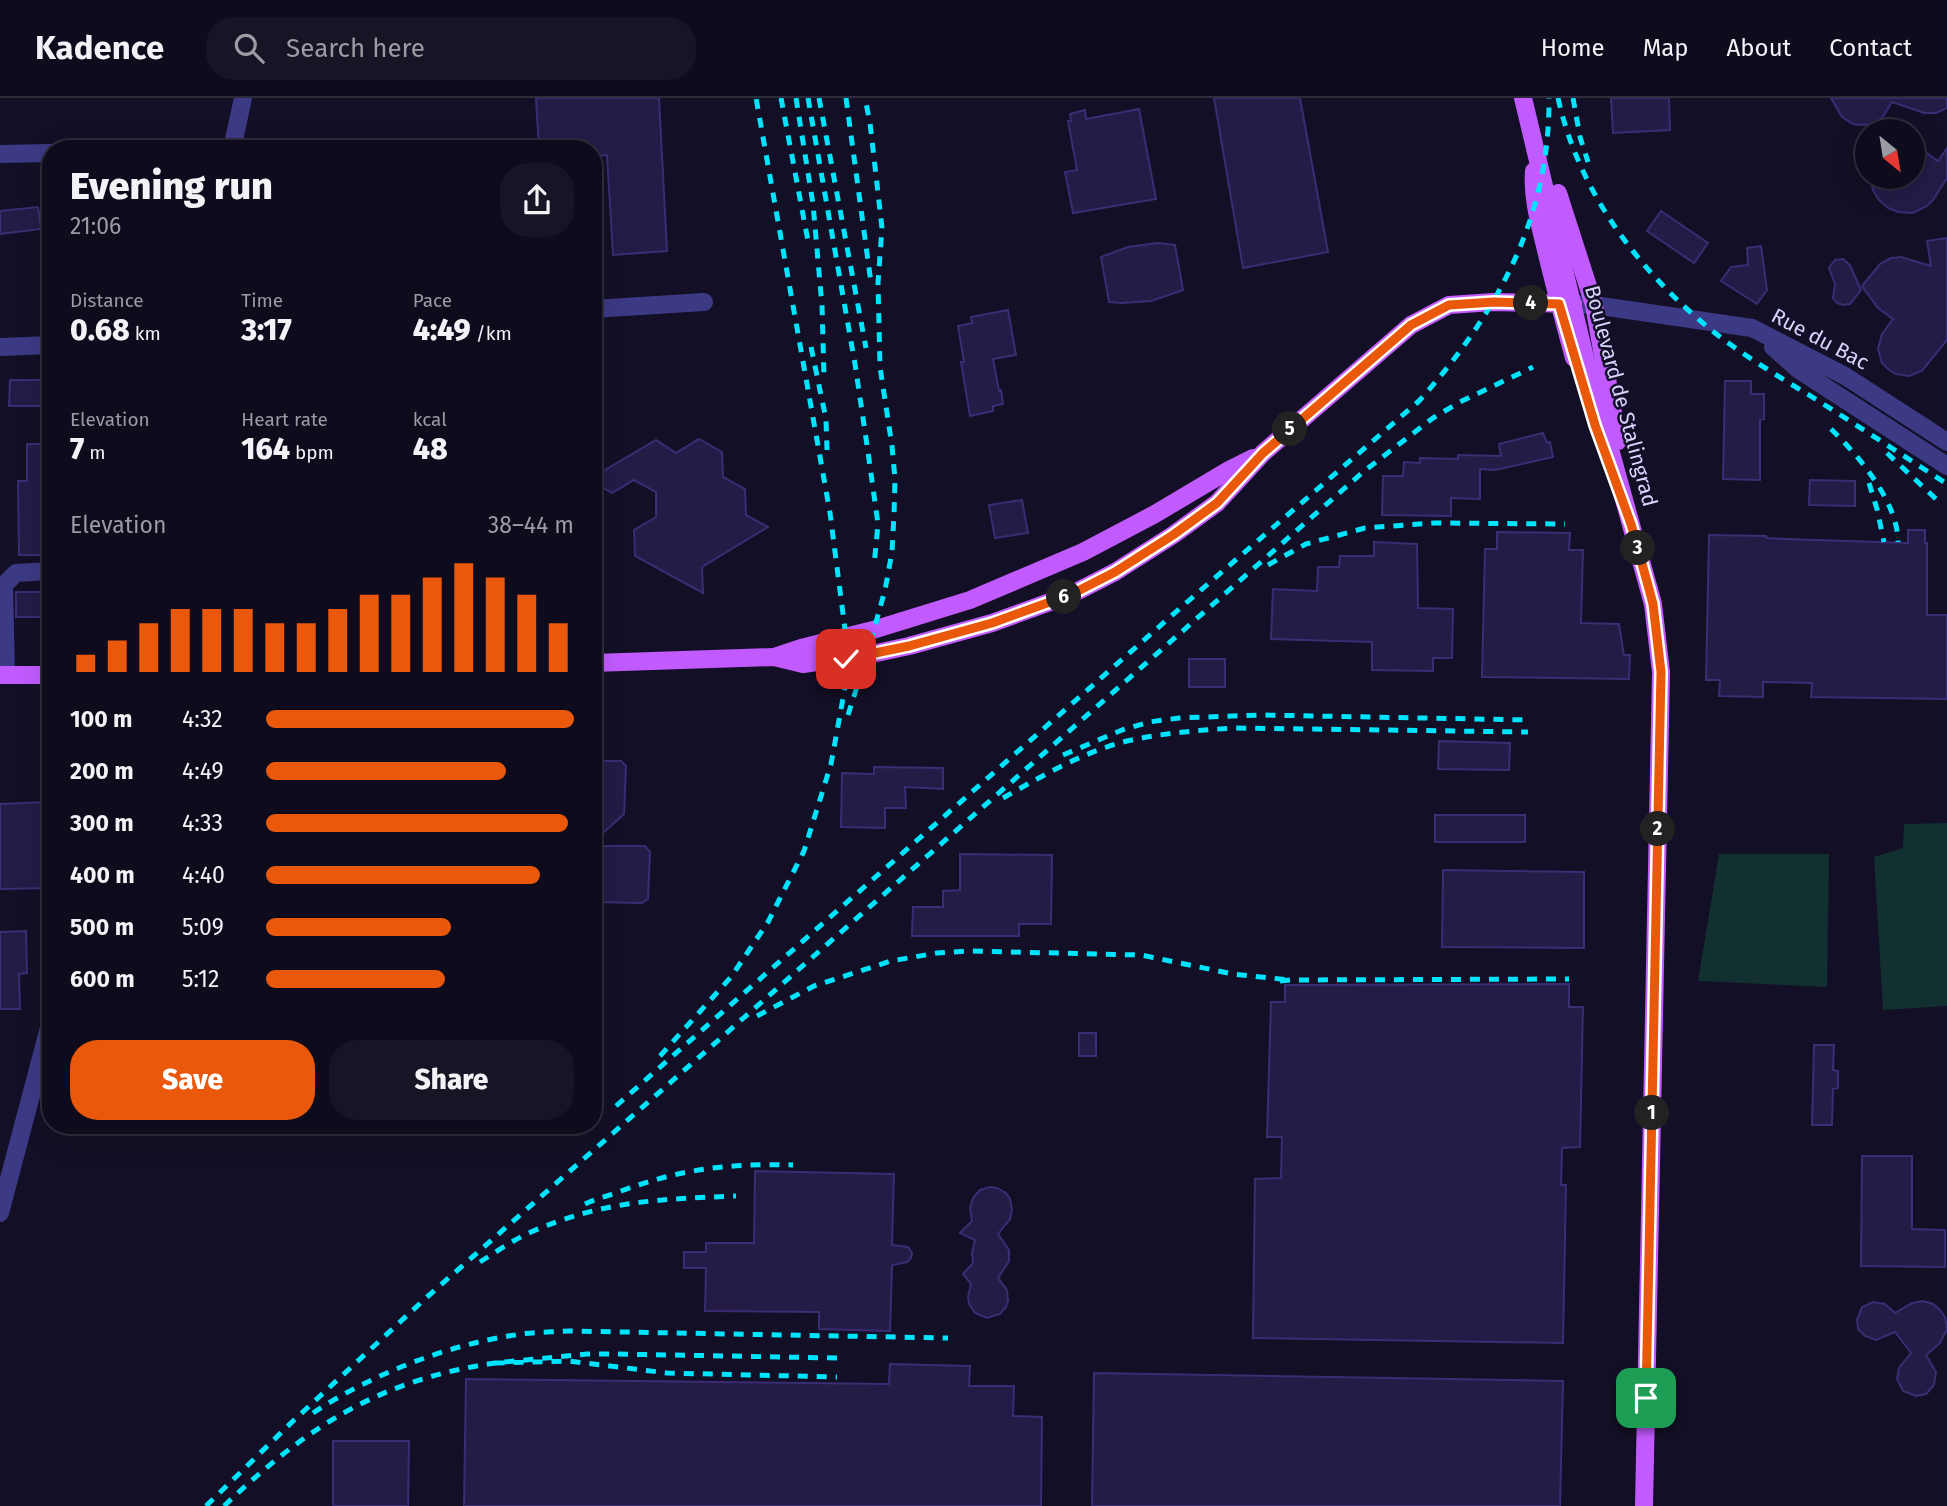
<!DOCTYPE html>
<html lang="en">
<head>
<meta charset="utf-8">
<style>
	:root { --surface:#0e0b1c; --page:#171425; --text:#f1f3f6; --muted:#9b9ba3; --line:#2e2b3b; --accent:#ea580c }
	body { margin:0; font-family:"Fira Sans",sans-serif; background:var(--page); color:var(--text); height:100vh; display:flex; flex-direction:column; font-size:26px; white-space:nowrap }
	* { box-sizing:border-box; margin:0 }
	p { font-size:23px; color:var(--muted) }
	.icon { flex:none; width:38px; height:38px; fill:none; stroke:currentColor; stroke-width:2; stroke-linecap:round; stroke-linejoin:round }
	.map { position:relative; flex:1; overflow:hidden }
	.panel { position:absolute; left:42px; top:42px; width:560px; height:994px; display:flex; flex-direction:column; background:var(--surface); border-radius:28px; box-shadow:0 7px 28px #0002,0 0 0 2px var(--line) }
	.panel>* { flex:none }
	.needle { width:46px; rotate:150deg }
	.tools { position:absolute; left:1855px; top:21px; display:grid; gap:14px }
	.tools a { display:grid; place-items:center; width:70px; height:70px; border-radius:50%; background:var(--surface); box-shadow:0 7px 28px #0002,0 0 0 2px var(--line); font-size:35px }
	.pin { position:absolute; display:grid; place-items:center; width:60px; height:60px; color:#fff; margin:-30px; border-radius:14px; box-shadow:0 4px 10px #0006 }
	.km { position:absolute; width:35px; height:35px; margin:-18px; border-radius:50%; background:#222; color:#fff; font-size:19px; line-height:35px; text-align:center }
	.round { display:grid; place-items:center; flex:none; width:74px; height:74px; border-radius:28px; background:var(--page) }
	.head { display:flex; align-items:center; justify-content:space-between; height:119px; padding:0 28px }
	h1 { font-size:38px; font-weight:800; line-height:52px }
	.metrics { display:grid; grid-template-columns:repeat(3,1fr); gap:10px; height:119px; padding:7px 28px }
	.metrics div { display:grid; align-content:center }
	.metrics b { font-size:30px; font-weight:800 }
	.metrics small { font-size:19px; font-weight:400 }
	.metrics p { font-size:19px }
	.chart { height:196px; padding:14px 28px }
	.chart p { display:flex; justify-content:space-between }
	.chart svg { width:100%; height:126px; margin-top:7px; stroke:var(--accent); stroke-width:6 }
	.button { display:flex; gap:14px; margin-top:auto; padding:14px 28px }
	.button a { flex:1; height:80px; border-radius:28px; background:var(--accent); color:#fff; font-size:28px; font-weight:800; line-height:80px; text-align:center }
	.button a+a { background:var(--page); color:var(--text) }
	ul { padding:0 28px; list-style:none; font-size:23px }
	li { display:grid; grid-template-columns:112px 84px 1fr; align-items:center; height:52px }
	li i { height:18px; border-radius:9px; background:var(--accent) }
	header { display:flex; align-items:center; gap:42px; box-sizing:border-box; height:98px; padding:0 35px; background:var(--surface); border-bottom:2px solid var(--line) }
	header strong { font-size:33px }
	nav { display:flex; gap:38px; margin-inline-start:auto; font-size:24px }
	.search { width:490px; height:63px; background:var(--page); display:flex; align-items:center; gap:18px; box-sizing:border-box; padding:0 24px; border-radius:28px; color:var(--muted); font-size:26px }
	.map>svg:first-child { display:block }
</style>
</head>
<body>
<header>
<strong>Kadence</strong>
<div class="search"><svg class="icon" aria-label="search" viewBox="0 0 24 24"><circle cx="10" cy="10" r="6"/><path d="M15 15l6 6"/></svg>Search here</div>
<nav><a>Home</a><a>Map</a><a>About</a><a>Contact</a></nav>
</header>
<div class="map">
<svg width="1947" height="1408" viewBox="0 0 1947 1408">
	<rect width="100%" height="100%" fill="#130f26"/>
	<g fill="#12302f">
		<polygon points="1947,725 1947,908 1883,912 1874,759 1903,750 1904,726"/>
		<polygon points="1719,756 1829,756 1827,889 1698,883"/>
	</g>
	<g fill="#241b47" stroke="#3b2d73" stroke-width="2">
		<polygon points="536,0 659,0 667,153 613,157 607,57 593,58 593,51 539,51"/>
		<polygon points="1214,0 1300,0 1328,154 1243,170"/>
		<polygon points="1611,0 1669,0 1670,32 1613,35"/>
		<polygon points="1831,0 1947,0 1947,10 1936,15 1924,15 1892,4 1882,20 1872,26 1861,27 1853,26 1842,19"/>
		<polygon points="1139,11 1156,101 1073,115 1065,74 1077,72 1068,23 1071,23 1070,16 1085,12 1086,21"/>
		<polygon points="1913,45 1938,63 1947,50 1947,80 1933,102 1927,108 1913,115 1898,114 1888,110 1879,102 1873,92 1870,79 1913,79"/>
		<polygon points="38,109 41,131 0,136 0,113"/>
		<polygon points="1661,113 1708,145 1694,165 1647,133"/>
		<polygon points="1947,140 1947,242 1922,273 1909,278 1896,276 1889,272 1882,265 1878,251 1882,236 1893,221 1878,210 1862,188 1880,166 1891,160 1901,159 1931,168 1927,143"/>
		<polygon points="1157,145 1175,147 1183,192 1151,203 1122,205 1109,204 1101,159 1128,149"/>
		<polygon points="1761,148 1767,192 1757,206 1721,183 1731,169 1748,167 1747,150"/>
		<polygon points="1843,161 1850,167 1861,192 1850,206 1843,207 1837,205 1833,200 1835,186 1829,170 1835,162"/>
		<polygon points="1008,212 1016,257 993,261 999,293 1001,292 1003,306 993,308 993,313 970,318 961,264 964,264 958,228 972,225 971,219"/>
		<polygon points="10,282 47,282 47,308 9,308"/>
		<polygon points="1725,283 1751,283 1751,296 1764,296 1764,321 1760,322 1760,382 1723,381"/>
		<polygon points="1543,335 1547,345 1550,344 1553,359 1495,372 1480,371 1480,401 1451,400 1451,418 1382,417 1383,378 1403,378 1404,364 1420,365 1420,360 1458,361 1458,357 1501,358 1499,346"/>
		<polygon points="699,341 722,354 723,379 745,391 746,417 768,429 702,469 703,495 635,458 634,432 656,419 656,394 634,382 612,395 593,384 593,379 656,342 676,355"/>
		<polygon points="27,346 51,346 51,384 44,383 44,457 19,457 18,383 27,383"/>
		<polygon points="1810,382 1855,383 1855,408 1809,407"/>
		<polygon points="1022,402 1028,435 995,440 989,407"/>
		<polygon points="1908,432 1925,432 1925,445 1927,445 1927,517 1947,517 1947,601 1811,599 1812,585 1763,584 1763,599 1719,598 1720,582 1706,582 1709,437 1766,438 1767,440 1787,441 1908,445"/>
		<polygon points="1497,434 1570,435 1569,452 1583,452 1581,525 1619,526 1624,557 1630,557 1629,581 1482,579 1485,451 1497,451"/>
		<polygon points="1374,444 1417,446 1418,510 1453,511 1452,560 1433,560 1433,573 1372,572 1372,544 1271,541 1273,491 1317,493 1318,469 1339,469 1340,458 1374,458"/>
		<rect x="16" y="494" width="35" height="25"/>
		<rect x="1189" y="561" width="36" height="28"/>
		<polygon points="1439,643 1510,645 1509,672 1438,671"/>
		<polygon points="593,663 621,663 626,668 624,716 601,737 601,720 593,720"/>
		<polygon points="874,669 943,670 943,691 905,689 906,710 885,710 885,730 841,729 842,675 874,676"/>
		<polygon points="47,704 49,790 0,791 0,706"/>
		<rect x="1435" y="717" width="90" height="27"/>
		<polygon points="601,748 645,748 650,754 648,801 642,805 593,804 593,752 601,753"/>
		<polygon points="960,756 1052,757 1051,826 1019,826 1019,838 912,838 913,809 943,809 943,793 960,792"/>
		<polygon points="1443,772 1584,774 1584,850 1442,849"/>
		<polygon points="26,833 27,875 19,876 20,911 0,911 0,834"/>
		<polygon points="1569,886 1569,909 1583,909 1580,1049 1562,1050 1561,1087 1566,1087 1563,1245 1253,1240 1255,1081 1281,1080 1282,1039 1267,1039 1271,904 1285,904 1285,887"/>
		<rect x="1079" y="935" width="17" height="23"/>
		<polygon points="1814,947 1834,947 1833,972 1838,973 1838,990 1833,991 1832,1027 1812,1027"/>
		<polygon points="1862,1058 1912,1058 1912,1131 1945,1132 1945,1169 1861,1168"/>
		<polygon points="755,1073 894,1076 892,1147 908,1149 912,1155 911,1160 907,1164 892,1167 890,1233 819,1231 819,1214 705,1213 706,1170 684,1170 684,1154 706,1154 706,1145 754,1145"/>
		<polygon points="990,1089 997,1090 1006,1095 1010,1101 1012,1111 1010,1121 998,1136 1009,1152 1009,1163 998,1180 1007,1192 1008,1203 1006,1209 1000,1216 987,1220 975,1215 969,1206 968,1199 971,1186 963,1176 973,1165 972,1155 975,1142 960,1135 972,1123 970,1110 973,1100 980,1092"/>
		<polygon points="1923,1203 1933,1206 1940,1212 1945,1219 1947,1231 1940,1245 1926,1257 1936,1274 1934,1287 1926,1296 1916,1298 1903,1293 1897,1281 1899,1270 1911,1255 1895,1234 1876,1242 1865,1238 1858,1231 1857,1222 1862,1209 1873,1204 1885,1206 1895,1215 1912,1205"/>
		<polygon points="890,1266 970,1268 969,1288 1014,1288 1013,1318 1042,1319 1041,1408 464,1408 466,1281 889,1286"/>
		<polygon points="1094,1275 1563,1283 1560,1408 1092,1408"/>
		<polygon points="333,1343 409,1343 408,1408 333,1408"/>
	</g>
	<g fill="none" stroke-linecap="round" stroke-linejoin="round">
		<g stroke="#3d3a85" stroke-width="18">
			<polyline points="232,51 243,0"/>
			<polyline points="0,56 51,55"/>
			<polyline points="1573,206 1594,207 1752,230 1845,278 1947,344"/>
			<polyline points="593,211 704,204"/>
			<polyline points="0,249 51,247"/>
			<polyline points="1773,249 1799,272 1947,368"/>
			<polyline points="6,577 4,487 16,475 51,473"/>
			<polyline points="0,1115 51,922"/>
		</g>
		<g stroke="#c25bff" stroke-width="18">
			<polyline points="1523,0 1588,272 1653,506 1661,574 1644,1408"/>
			<path d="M1534,73C1532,99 1539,123 1545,148C1554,186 1564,223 1574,260"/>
			<polyline points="1558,95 1594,207 1618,343"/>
			<polyline points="774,559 801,550 873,532 970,502 1083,454 1155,416 1229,372 1253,360"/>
			<polyline points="593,565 774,559 803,566 867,557 909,548 992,525 1072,496 1115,474 1173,437 1217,405 1263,355 1411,227 1449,207 1494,204 1573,206"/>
			<polyline points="0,577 51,577"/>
		</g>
		<g stroke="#00e5ff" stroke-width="5" stroke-dasharray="10 9" stroke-linecap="butt">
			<polyline points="781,0 808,143"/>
			<polyline points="796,0 813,106 822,208 824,279"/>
			<polyline points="808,0 855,266 868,354 878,426 874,468"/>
			<polyline points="819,0 866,250"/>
			<polyline points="846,0 871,185"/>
			<path d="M1558,0C1579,95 1640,175 1715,235C1747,260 1783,281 1817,302C1861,330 1904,358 1947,386"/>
			<polyline points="1573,0 1580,39 1588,64"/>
			<polyline points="811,249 826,321 827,352"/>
			<path d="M1831,331C1859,358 1898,404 1898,444"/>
			<polyline points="1887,355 1936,401"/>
			<polyline points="1869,385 1877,411 1884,444"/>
			<polyline points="1268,467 1306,446 1365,430 1434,425 1565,426"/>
			<polyline points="848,617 866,560 885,492 892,454 894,416 895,381 892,348 880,269 878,185 882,130 870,25 865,0"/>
			<polyline points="1063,657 1122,632 1149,624 1179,620 1261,617 1531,622"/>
			<path d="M1003,700C1042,678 1083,654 1127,643C1163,635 1199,632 1236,630L1528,634"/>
			<polyline points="1280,883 1290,882 1569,881"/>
			<polyline points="757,918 814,888 891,863 937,855 968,853 1141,857 1233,876 1290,882"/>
			<polyline points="660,958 731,879 768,824 804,753 831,666 846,584 846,539 830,415 756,0"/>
			<path d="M616,1008L1186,505L1419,303C1497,216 1550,120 1549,0"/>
			<path d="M585,1106C597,1100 609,1098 621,1093C680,1071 731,1065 793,1067"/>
			<path d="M480,1164C496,1154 513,1142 531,1134C602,1103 660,1101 736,1098"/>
			<polyline points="837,1260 616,1256 587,1256 495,1265 569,1263 667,1275 837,1279"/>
			<path d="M313,1315C370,1277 447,1247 515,1237C532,1234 551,1234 569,1233L948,1240"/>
			<polyline points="206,1408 292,1324 427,1199 1363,374 1433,320 1460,304 1533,269"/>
			<path d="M224,1408C308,1328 379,1282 495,1265"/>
		</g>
	</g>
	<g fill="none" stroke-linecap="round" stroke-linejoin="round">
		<g stroke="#fff" stroke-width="14">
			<polyline id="route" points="846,561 909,548 992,525 1072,496 1115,474 1173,437 1217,405 1263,355 1411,227 1449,207 1494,204 1559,206 1595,327 1631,426 1649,491 1653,506 1661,574 1646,1300"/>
		</g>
		<use href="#route" stroke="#ea580c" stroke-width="9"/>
	</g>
	<g text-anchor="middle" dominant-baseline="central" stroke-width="5" stroke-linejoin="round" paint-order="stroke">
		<g font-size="21" fill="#d9d4ff" stroke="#130f26">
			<text transform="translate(1820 241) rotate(28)">Rue du Bac</text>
			<text transform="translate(1621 298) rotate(75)">Boulevard de Stalingrad</text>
		</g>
	</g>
</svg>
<div class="tools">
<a><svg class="needle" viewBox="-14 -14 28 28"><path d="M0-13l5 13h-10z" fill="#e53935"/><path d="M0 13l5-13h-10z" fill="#9b9ba3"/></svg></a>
</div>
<div class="pin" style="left:1646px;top:1300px;background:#1e9e55"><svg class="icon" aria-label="arrive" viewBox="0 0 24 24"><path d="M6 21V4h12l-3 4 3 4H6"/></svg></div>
<div class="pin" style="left:846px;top:561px;background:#d93025"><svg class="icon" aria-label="check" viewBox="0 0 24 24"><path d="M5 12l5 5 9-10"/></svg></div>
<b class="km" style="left:1652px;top:1015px">1</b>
<b class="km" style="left:1658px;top:731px">2</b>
<b class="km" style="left:1638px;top:450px">3</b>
<b class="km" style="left:1531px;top:205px">4</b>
<b class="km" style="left:1290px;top:331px">5</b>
<b class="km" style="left:1064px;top:499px">6</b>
<section class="panel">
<div class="head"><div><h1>Evening run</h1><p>21:06</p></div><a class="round"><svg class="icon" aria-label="share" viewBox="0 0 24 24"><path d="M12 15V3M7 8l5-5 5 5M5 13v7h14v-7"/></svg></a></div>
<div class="metrics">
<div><p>Distance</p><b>0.68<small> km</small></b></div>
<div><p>Time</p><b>3:17</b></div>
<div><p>Pace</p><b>4:49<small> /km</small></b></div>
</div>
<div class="metrics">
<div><p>Elevation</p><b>7<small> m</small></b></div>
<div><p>Heart rate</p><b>164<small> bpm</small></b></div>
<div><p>kcal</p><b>48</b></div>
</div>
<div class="chart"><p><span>Elevation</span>38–44 m</p>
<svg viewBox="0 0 160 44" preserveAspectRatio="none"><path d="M5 44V38M15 44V33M25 44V27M35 44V22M45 44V22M55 44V22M65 44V27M75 44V27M85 44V22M95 44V17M105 44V17M115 44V11M125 44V6M135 44V11M145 44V17M155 44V27"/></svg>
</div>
<ul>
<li><b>100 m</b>4:32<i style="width:100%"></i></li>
<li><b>200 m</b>4:49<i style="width:78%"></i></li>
<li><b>300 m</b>4:33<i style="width:98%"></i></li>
<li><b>400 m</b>4:40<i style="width:89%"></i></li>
<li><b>500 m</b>5:09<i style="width:60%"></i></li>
<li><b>600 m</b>5:12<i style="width:58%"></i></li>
</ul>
<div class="button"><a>Save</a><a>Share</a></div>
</section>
</div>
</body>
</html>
